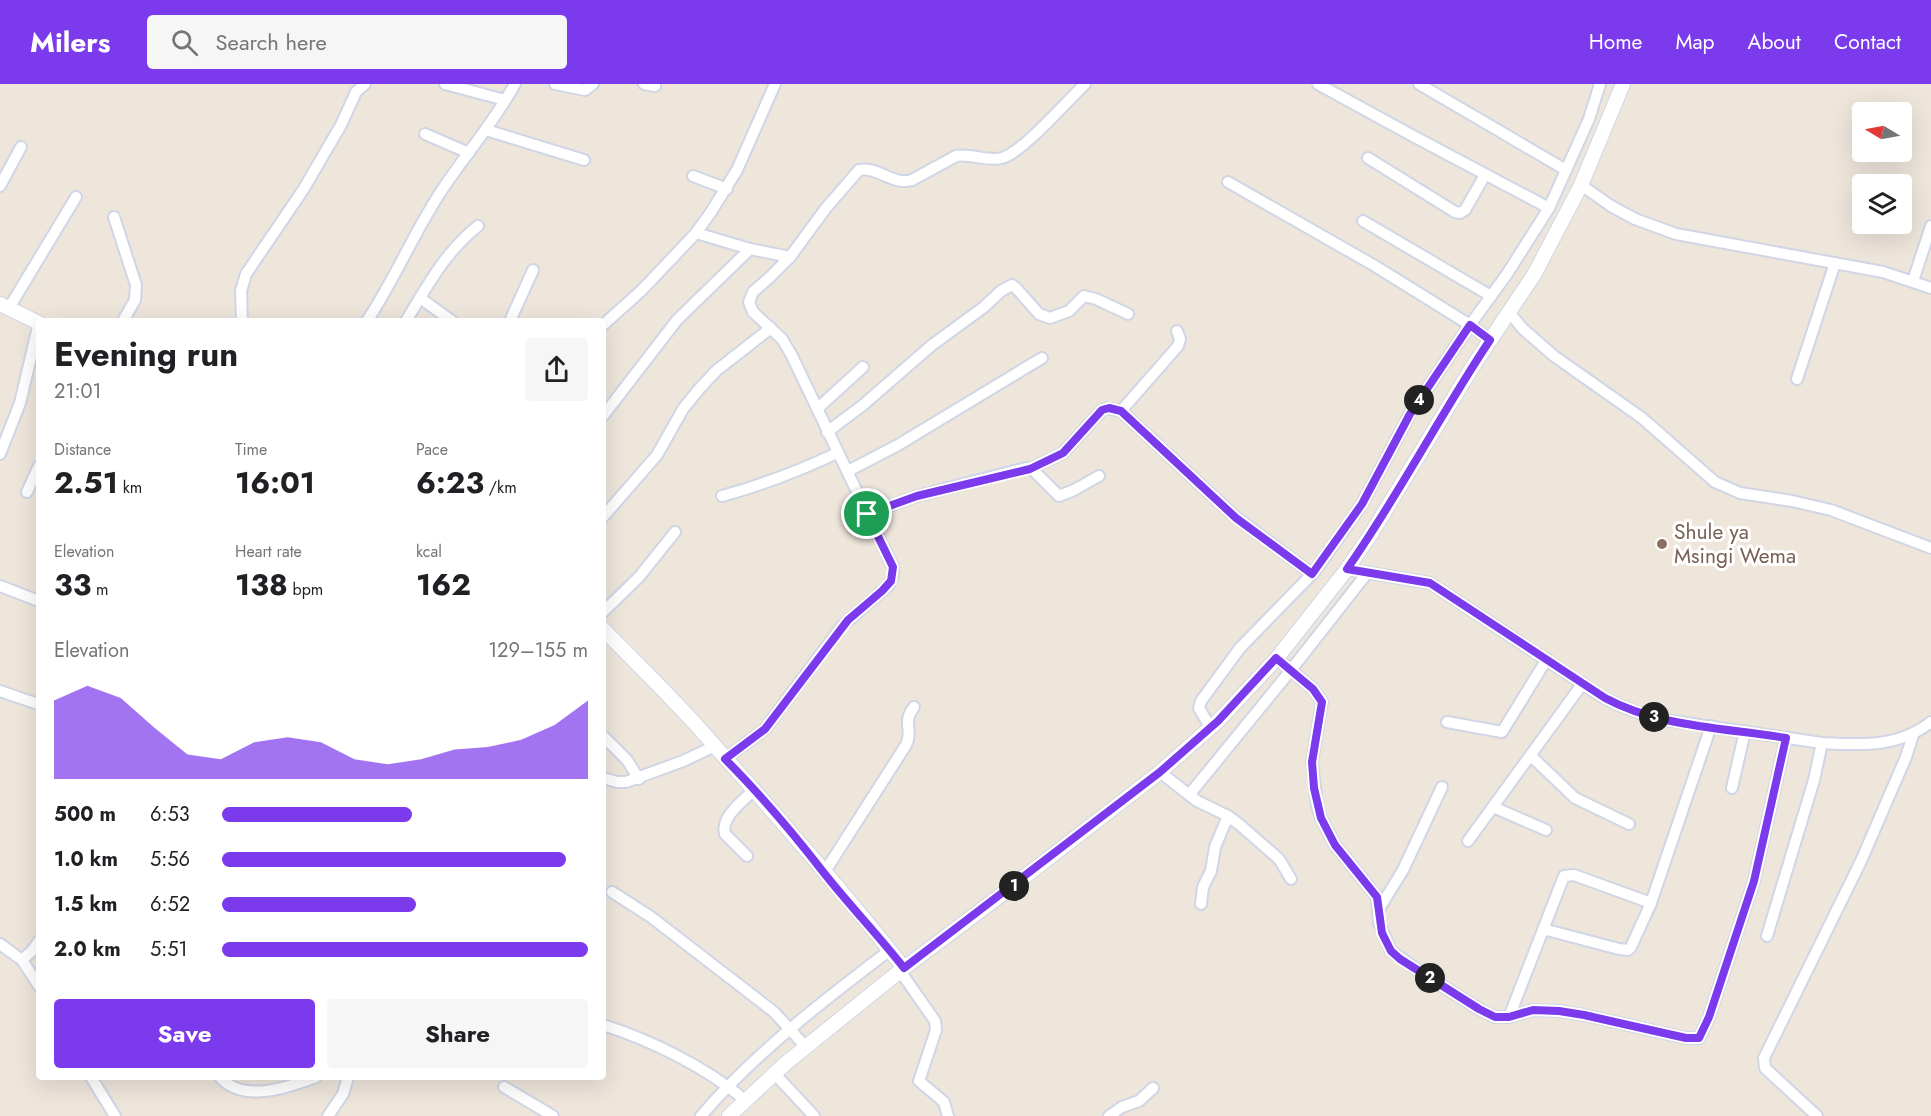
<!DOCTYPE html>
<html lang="en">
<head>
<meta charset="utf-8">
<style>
	:root { --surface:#fff; --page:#f6f6f6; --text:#202124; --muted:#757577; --accent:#7c3aed }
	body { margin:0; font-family:Jost,sans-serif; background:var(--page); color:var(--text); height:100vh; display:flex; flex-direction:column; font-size:22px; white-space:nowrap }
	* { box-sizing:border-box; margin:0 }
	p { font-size:20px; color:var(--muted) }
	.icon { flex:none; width:33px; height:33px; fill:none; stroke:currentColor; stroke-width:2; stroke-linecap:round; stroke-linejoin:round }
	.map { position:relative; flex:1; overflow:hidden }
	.sheet { position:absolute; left:36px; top:234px; width:570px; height:762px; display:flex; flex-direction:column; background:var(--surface); border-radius:6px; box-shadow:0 6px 24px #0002 }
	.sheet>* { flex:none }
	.needle { width:39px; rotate:280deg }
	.tools { position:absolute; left:1852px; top:18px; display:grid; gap:12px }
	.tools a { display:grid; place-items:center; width:60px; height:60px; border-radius:6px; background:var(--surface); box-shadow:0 6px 24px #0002; font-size:30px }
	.pin { position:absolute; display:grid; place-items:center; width:51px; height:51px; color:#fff; margin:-26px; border:3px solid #fff; border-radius:50%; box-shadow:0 2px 6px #0007 }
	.km { position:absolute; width:30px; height:30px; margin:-15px; border-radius:50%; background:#222; color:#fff; font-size:16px; line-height:30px; text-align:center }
	.round { display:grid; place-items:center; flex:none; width:63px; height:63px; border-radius:6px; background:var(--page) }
	.headline { display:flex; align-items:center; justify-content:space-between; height:102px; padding:0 18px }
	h1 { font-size:33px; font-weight:700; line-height:45px }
	.figures { display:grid; grid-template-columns:repeat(3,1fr); gap:9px; height:102px; padding:6px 18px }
	.figures div { display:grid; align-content:center }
	.figures b { font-size:30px; font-weight:700 }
	.figures small { font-size:16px; font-weight:400 }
	.figures p { font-size:16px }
	.chart { height:168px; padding:12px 18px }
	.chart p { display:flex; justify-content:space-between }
	.chart svg { width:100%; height:108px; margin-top:6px; fill:var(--accent); opacity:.7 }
	.button { display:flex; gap:12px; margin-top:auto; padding:12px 18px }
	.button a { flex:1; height:69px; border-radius:6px; background:var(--accent); color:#fff; font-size:24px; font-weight:700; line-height:69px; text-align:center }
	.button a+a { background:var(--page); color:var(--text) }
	ul { padding:0 18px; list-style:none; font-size:20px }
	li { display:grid; grid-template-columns:96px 72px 1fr; align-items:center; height:45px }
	li i { height:15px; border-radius:8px; background:var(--accent) }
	header { display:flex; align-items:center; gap:36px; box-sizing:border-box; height:84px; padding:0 30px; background:var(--accent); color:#fff }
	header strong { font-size:28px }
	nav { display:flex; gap:33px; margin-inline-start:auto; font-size:21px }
	.search { width:420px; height:54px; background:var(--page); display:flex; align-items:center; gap:15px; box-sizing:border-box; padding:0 21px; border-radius:6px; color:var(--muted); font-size:22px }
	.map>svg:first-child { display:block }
</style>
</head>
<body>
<header>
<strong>Milers</strong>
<div class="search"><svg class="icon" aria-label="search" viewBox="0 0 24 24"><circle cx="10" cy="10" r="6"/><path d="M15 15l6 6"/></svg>Search here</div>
<nav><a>Home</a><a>Map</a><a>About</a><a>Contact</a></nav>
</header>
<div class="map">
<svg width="1931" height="1032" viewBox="0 0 1931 1032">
	<rect width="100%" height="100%" fill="#eee5db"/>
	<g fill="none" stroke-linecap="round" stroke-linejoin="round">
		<g stroke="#d0d6e5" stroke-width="14">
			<g id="street">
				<polyline points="445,0 505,16"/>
				<polyline points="555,0 585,6 593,0"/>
				<polyline points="644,0 655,2"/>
				<polyline points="1318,0 1413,52 1549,124"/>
				<polyline points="1419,0 1566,86"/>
				<polyline points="486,46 584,76"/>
				<polyline points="425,50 469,69"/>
				<polyline points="1368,74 1455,128 1460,129 1465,126 1485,91"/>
				<polyline points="693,92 727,105"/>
				<polyline points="1228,98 1375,182 1470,241 1490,256"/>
				<polyline points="1581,101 1611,122 1635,135 1676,150 1883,188 1931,204"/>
				<polyline points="0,102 21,63"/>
				<polyline points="114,133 136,201 135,216 123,237"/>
				<polyline points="1363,137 1491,212"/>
				<polyline points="696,149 750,165 790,173"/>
				<polyline points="1913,197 1931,142"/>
				<polyline points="420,214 452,237"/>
				<polyline points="9,224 76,113"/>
				<polyline points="1510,229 1522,244 1554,272 1642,334 1715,398 1740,409 1792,417 1831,426 1931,464"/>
				<polyline points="242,237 241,207 246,190 303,106 341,41 356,8 365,0"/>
				<path d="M367,237C395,195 414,148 442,106C466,70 494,38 515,0"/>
				<path d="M406,237C427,202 446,167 478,142"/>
				<polyline points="510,237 533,186"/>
				<polyline points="603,241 642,206 696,149 711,128 737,86 775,0"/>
				<polyline points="1797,295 1835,179"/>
				<polyline points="817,325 863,283"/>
				<polyline points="1121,327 1178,262 1180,255 1177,247"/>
				<polyline points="603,332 677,236 750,165"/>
				<polyline points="827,348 863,321 932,261 984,223 1001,207 1012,201 1016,204 1039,230 1050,234 1069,227 1084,212 1096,215 1128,230"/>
				<polyline points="0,370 20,319 39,239"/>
				<polyline points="1030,385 1063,369 1102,326 1106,324 1121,327 1232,430 1312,490"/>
				<polyline points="848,387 898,361 1042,274"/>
				<polyline points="27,408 39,382"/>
				<path d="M722,412C762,401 799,387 837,369"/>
				<polyline points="867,430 917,412 1026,384 1033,386 1059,412 1074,406 1099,392"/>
				<polyline points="603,433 657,371 683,325 700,304 717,286 771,244"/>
				<path d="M1347,485L1430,499L1604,614C1624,624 1643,631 1665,636L1822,659C1861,661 1898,664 1931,638"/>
				<polyline points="0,502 39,517"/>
				<polyline points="603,528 639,493 675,448"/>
				<polyline points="1277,574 1313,605 1322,618 1312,678 1317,721 1321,734 1335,761 1377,813 1379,839 1391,867 1425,891 1479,925 1495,933 1509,933 1533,926 1559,927 1584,931 1686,954 1699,954 1709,933 1754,797 1786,654"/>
				<polyline points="0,607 38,620"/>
				<polyline points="1447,638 1502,648 1547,575"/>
				<polyline points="1210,643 1199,624 1201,617 1240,564 1315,487 1362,420 1410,330 1470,241 1507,190 1549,124 1589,35 1600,0"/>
				<polyline points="603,652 627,676 639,695"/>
				<polyline points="1531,672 1575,714 1629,740"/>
				<path d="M725,675L765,645L842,542L889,501L893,491V483L791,270L782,255L753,228L749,218L753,208L770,193L790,173L826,124L859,86C878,82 893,102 912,96L956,72C971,69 987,78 1002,74C1023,68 1067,17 1085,0"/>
				<polyline points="1160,688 1197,717 1228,732 1240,741 1279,775 1291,795"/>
				<polyline points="603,694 617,698 626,698 683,677 715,662"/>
				<polyline points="1732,704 1745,647"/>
				<polyline points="1189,711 1291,586 1368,488"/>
				<polyline points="1493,723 1546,746"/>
				<polyline points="1468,757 1583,599"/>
				<path d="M747,772L725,750C720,733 744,716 755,705"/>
				<path d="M824,789L906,661C914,645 901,640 914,623"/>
				<polyline points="612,808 651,833 774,928 806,963"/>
				<polyline points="1201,820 1203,803 1211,787 1215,763 1228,732"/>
				<polyline points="1379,825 1403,786 1442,703"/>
				<polyline points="1543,845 1619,865 1628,866 1631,863 1651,819 1711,642"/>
				<polyline points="1767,852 1814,696 1822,659"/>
				<polyline points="0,860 22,876 39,902"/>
				<polyline points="22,876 32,867 39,857"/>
				<polyline points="900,887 935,937 936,946 919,997 944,1018 948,1032"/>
				<polyline points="1509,933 1564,792 1574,791 1651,819"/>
				<path d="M603,941C651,956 707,984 745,1016"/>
				<polyline points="774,989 814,1032"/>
				<polyline points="91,993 115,1032"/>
				<path d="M220,993C243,1020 289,1003 316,993"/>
				<polyline points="504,1003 553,1032"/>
				<polyline points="328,1032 343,1010 348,993"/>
				<path d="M701,1032C756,968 823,917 890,866"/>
				<polyline points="1109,1032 1122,1023 1139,1017 1153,1004"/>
				<polyline points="1817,1032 1765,984 1764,974 1861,777 1906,673 1913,651"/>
			</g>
		</g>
		<g stroke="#d0d6e5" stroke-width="16">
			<g id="secondary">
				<polyline points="0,220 39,239"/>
				<path d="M603,545C640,583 679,620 714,661C779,734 844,808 904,884"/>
				<polyline points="729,1032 786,979 900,887 1005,808 1160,688 1218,637 1277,574 1347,485 1371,450 1473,282 1535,189 1581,101 1623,0"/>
			</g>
		</g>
		<use href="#street" stroke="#fff" stroke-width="10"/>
		<use href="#secondary" stroke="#fff" stroke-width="14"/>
	</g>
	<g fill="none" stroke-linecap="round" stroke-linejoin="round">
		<g stroke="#fff" stroke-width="12">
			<path id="route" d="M1470,241L1490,256C1440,331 1399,411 1347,485L1430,499L1605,614C1658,643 1726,644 1786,654L1754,797L1709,933L1699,954H1686L1584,931L1559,927L1533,926L1509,933H1495L1479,925L1400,875L1391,867L1382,849L1377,813L1335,761L1321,734L1314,704L1312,678L1322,618L1313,605L1276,574L1218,637L1160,688L904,884C879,852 850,822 824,789C793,749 761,711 725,675L765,645L848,536L882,507L891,497L893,483L867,430L917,412L1030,385L1063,369L1102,326L1109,324L1121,327L1236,434L1312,490L1362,420L1410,330Z"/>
		</g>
		<use href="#route" stroke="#7c3aed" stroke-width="8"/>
	</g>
	<circle fill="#8d6e63" stroke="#fff" stroke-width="2" cx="1662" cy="460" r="6"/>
	<g text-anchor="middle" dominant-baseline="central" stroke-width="6" stroke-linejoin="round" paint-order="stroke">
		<g font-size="21" fill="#785e54" stroke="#fff" text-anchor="start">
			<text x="1674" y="448">Shule ya<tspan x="1674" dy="24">Msingi Wema</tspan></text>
		</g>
	</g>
</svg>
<div class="tools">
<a><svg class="needle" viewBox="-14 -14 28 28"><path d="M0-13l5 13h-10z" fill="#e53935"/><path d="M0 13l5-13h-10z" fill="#757577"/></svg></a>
<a><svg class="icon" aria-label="layers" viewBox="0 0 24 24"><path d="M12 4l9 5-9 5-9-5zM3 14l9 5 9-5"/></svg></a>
</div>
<div class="pin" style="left:867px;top:430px;background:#1e9e55"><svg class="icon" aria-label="arrive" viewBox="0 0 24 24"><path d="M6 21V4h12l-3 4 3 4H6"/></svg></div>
<b class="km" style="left:1014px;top:802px">1</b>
<b class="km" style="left:1430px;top:894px">2</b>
<b class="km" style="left:1654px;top:633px">3</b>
<b class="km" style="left:1419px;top:316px">4</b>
<section class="sheet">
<div class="headline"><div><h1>Evening run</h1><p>21:01</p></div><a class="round"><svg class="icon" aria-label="share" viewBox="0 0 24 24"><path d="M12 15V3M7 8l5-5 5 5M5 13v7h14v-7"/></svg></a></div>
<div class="figures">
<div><p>Distance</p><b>2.51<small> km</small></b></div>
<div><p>Time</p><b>16:01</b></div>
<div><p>Pace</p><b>6:23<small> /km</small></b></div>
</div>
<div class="figures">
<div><p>Elevation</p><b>33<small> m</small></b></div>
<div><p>Heart rate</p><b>138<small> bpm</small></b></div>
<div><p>kcal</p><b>162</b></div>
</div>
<div class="chart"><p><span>Elevation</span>129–155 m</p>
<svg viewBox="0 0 160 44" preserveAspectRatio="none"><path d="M0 44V12L10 6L20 11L30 23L40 34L50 36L60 29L70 27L80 29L90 36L100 38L110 36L120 32L130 31L140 28L150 22L160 12V44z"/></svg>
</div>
<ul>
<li><b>500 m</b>6:53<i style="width:52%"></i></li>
<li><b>1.0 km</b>5:56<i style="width:94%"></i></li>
<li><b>1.5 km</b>6:52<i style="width:53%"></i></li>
<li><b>2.0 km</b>5:51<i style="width:100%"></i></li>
</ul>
<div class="button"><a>Save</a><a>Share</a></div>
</section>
</div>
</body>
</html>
